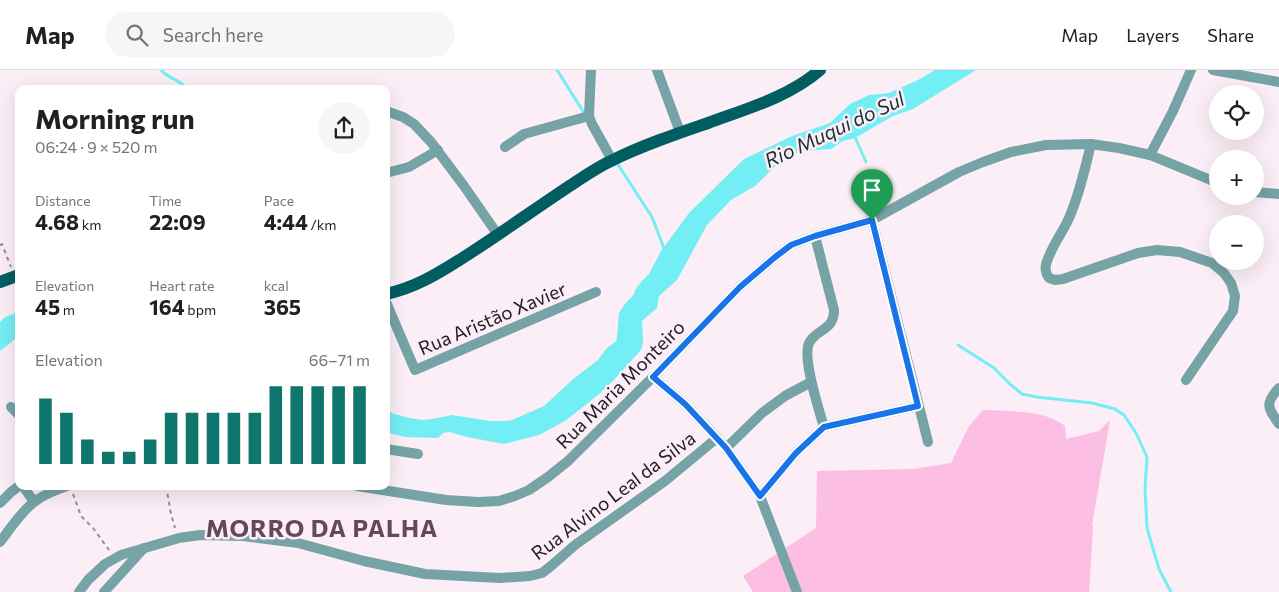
<!DOCTYPE html>
<html lang="en">
<head>
<meta charset="utf-8">
<style>
	:root { --surface:#fff; --page:#f6f6f6; --text:#202124; --muted:#757577; --line:#e0e0e0; --accent:#0f766e }
	body { margin:0; font-family:Commissioner,sans-serif; background:var(--page); color:var(--text); height:100vh; display:flex; flex-direction:column; font-size:19px; white-space:nowrap }
	* { box-sizing:border-box; margin:0 }
	p { font-size:16px; color:var(--muted) }
	.icon { flex:none; width:28px; height:28px; fill:none; stroke:currentColor; stroke-width:2; stroke-linecap:round; stroke-linejoin:round }
	.map { position:relative; flex:1; overflow:hidden }
	.side { position:absolute; left:15px; top:15px; width:375px; height:405px; display:flex; flex-direction:column; background:var(--surface); border-radius:10px; box-shadow:0 5px 20px #0002 }
	.side>* { flex:none }
	.tools { position:absolute; left:1209px; top:15px; display:grid; gap:10px }
	.tools a { display:grid; place-items:center; width:55px; height:55px; border-radius:50%; background:var(--surface); box-shadow:0 5px 20px #0002; font-size:25px }
	.pin { position:absolute; display:grid; place-items:center; width:42px; height:42px; color:#fff; margin:-51px -21px; border-radius:50% 50% 50% 0; rotate:-45deg; box-shadow:0 0 5px #0007 }
	.pin .icon { rotate:45deg }
	.round { display:grid; place-items:center; flex:none; width:52px; height:52px; border-radius:26px; background:var(--page) }
	.head { display:flex; align-items:center; justify-content:space-between; height:85px; padding:0 20px }
	h1 { font-size:28px; font-weight:700; line-height:38px }
	.metrics { display:grid; grid-template-columns:repeat(3,1fr); gap:8px; height:85px; padding:5px 20px }
	.metrics div { display:grid; align-content:center }
	.metrics b { font-size:21px; font-weight:700 }
	.metrics small { font-size:14px; font-weight:400 }
	.metrics p { font-size:14px }
	.chart { height:140px; padding:10px 20px }
	.chart p { display:flex; justify-content:space-between }
	.chart svg { width:100%; height:90px; margin-top:5px; stroke:var(--accent); stroke-width:6 }
	header { display:flex; align-items:center; gap:30px; box-sizing:border-box; height:70px; padding:0 25px; background:var(--surface); border-bottom:1px solid var(--line) }
	header strong { font-size:24px }
	nav { display:flex; gap:28px; margin-inline-start:auto; font-size:18px }
	.search { width:350px; height:45px; background:var(--page); display:flex; align-items:center; gap:12px; box-sizing:border-box; padding:0 18px; border-radius:28px; color:var(--muted); font-size:19px }
	.map>svg:first-child { display:block }
</style>
</head>
<body>
<header>
<strong>Map</strong>
<div class="search"><svg class="icon" aria-label="search" viewBox="0 0 24 24"><circle cx="10" cy="10" r="6"/><path d="M15 15l6 6"/></svg>Search here</div>
<nav><a>Map</a><a>Layers</a><a>Share</a></nav>
</header>
<div class="map">
<svg width="1279" height="522" viewBox="0 0 1279 522">
	<rect width="100%" height="100%" fill="#fceef6"/>
	<path fill="#fcbee3" d="M983,340H990C1015,342 1045,340 1065,356L1066,369L1099,361L1110,350L1092,455L1093,457L1089,522H753L743,506L816,458L817,401L913,399L951,393L969,356Z"/>
	<g fill="#73eef5">
		<path d="M935,0H976L913,39L893,46L855,68L843,71L831,79L801,81L780,92L755,116L731,130L707,155L677,210L659,226L657,238L642,251C642,262 645,269 641,280L614,310L598,325L565,351L539,365L504,374L467,367L450,362L443,363L438,368L405,367L386,362V339L394,344L410,348L423,350L432,349L452,345L490,351H506L512,350L544,336L572,310L598,290L606,279L616,271L617,267L619,243L625,234L634,224L635,220L641,212L649,204L661,181L689,143L744,89L792,66L830,53L850,34L869,25L889,23L918,10Z"/>
		<polygon points="19,242 19,266 0,281 0,252 5,247"/>
	</g>
	<g fill="none" stroke-linecap="round" stroke-linejoin="round">
		<g stroke="#73eef5" stroke-width="3">
			<path d="M161,0C170,10 178,8 187,19"/>
			<polyline points="557,0 586,46"/>
			<polyline points="854,65 866,92"/>
			<polyline points="617,93 652,147 665,181"/>
			<polyline points="958,275 994,298 1011,315 1022,324 1037,327 1092,333 1115,339 1124,345 1136,363 1147,387 1145,419 1147,458 1159,499 1171,522"/>
		</g>
		<g stroke="#998c93" stroke-width="2" stroke-dasharray="4 4" stroke-linecap="butt">
			<polyline points="0,175 2,174 11,197"/>
			<polyline points="166,416 171,444 175,458"/>
			<polyline points="73,424 81,446 93,458 109,480"/>
		</g>
		<g stroke="#75a3a6" stroke-width="10">
			<polyline points="591,0 589,46 592,54 612,90"/>
			<polyline points="657,0 680,62"/>
			<polyline points="1213,0 1279,12"/>
			<polyline points="386,41 403,47 414,54 431,72 464,116 498,165"/>
			<path d="M1091,74C1085,99 1079,125 1069,148C1062,164 1051,177 1046,194C1045,199 1046,204 1049,208L1055,210L1063,209L1138,183L1157,180L1180,182L1212,193L1224,203L1231,213L1235,226L1233,241L1186,310"/>
			<polyline points="505,77 524,64 589,46"/>
			<polyline points="1150,85 1173,41 1191,0"/>
			<polyline points="386,103 409,97 438,80"/>
			<polyline points="1255,122 1279,124"/>
			<polyline points="872,150 928,372"/>
			<path d="M815,166L834,240C834,261 817,258 809,273C802,288 819,340 824,357"/>
			<polyline points="386,232 415,300 596,222"/>
			<polyline points="653,307 685,334 717,368 726,378 760,426 797,522"/>
			<path d="M1279,318C1264,334 1268,338 1279,354"/>
			<polyline points="11,337 19,345"/>
			<polyline points="726,378 762,343 785,326 811,312"/>
			<polyline points="386,379 418,384"/>
			<polyline points="23,416 34,432"/>
			<polyline points="357,416 446,430 478,432 499,431 515,426 529,420 548,407 568,391 653,307 740,217 774,188 791,175 815,166 872,150 959,102 983,92 1011,82 1046,75 1091,74 1119,78 1150,85 1218,113"/>
			<polyline points="760,426 796,383 824,357 918,336"/>
			<polyline points="0,433 11,422 19,416"/>
			<path d="M0,472C10,459 20,443 34,432C44,424 56,420 67,416"/>
			<polyline points="79,522 88,510 105,494 121,485 179,468 200,465 243,466 298,473 364,491 425,504 500,508 530,506 542,503 551,496 575,475 665,411 717,368"/>
			<polyline points="104,522 144,478"/>
		</g>
		<g stroke="#005e62" stroke-width="12">
			<polyline points="0,212 19,205"/>
			<path d="M386,224C415,218 437,204 461,189C497,166 532,141 568,117C582,108 597,97 613,90C643,75 676,64 708,53C746,39 789,27 820,0"/>
		</g>
	</g>
	<g fill="none" stroke-linecap="round" stroke-linejoin="round">
		<g stroke="#fff" stroke-width="10">
			<polygon id="route" points="872,150 918,336 824,357 796,383 760,426 726,378 685,334 653,307 740,217 774,188 791,175 815,166"/>
		</g>
		<use href="#route" stroke="#1a73e8" stroke-width="6"/>
	</g>
	<g text-anchor="middle" dominant-baseline="central" stroke-width="5" stroke-linejoin="round" paint-order="stroke">
		<g font-size="19" fill="#271b22" stroke="#fceef6">
			<text transform="translate(492 248) rotate(-23)">Rua Aristão Xavier</text>
			<text transform="translate(620 314) rotate(-45)">Rua Maria Monteiro</text>
			<text transform="translate(613 425) rotate(-37)">Rua Alvino Leal da Silva</text>
		</g>
		<g font-size="20" font-style="italic" fill="#1a3031" stroke="#fceef6">
			<text transform="translate(834 59) rotate(-25)">Rio Muqui do Sul</text>
		</g>
		<g font-size="24" font-weight="bold" letter-spacing="1" fill="#65485a" stroke="#fceef6">
			<text x="322" y="457">MORRO DA PALHA</text>
		</g>
	</g>
</svg>
<div class="tools">
<a><svg class="icon" aria-label="locate" viewBox="0 0 24 24"><circle cx="12" cy="12" r="6"/><path d="M12 2v4M12 18v4M2 12h4M18 12h4"/></svg></a>
<a>+</a>
<a>−</a>
</div>
<div class="pin" style="left:872px;top:150px;background:#1e9e55"><svg class="icon" aria-label="arrive" viewBox="0 0 24 24"><path d="M6 21V4h12l-3 4 3 4H6"/></svg></div>
<section class="side">
<div class="head"><div><h1>Morning run</h1><p>06:24 · 9 × 520 m</p></div><a class="round"><svg class="icon" aria-label="share" viewBox="0 0 24 24"><path d="M12 15V3M7 8l5-5 5 5M5 13v7h14v-7"/></svg></a></div>
<div class="metrics">
<div><p>Distance</p><b>4.68<small> km</small></b></div>
<div><p>Time</p><b>22:09</b></div>
<div><p>Pace</p><b>4:44<small> /km</small></b></div>
</div>
<div class="metrics">
<div><p>Elevation</p><b>45<small> m</small></b></div>
<div><p>Heart rate</p><b>164<small> bpm</small></b></div>
<div><p>kcal</p><b>365</b></div>
</div>
<div class="chart"><p><span>Elevation</span>66–71 m</p>
<svg viewBox="0 0 160 44" preserveAspectRatio="none"><path d="M5 44V12M15 44V19M25 44V32M35 44V38M45 44V38M55 44V32M65 44V19M75 44V19M85 44V19M95 44V19M105 44V19M115 44V6M125 44V6M135 44V6M145 44V6M155 44V6"/></svg>
</div>
</section>
</div>
</body>
</html>
